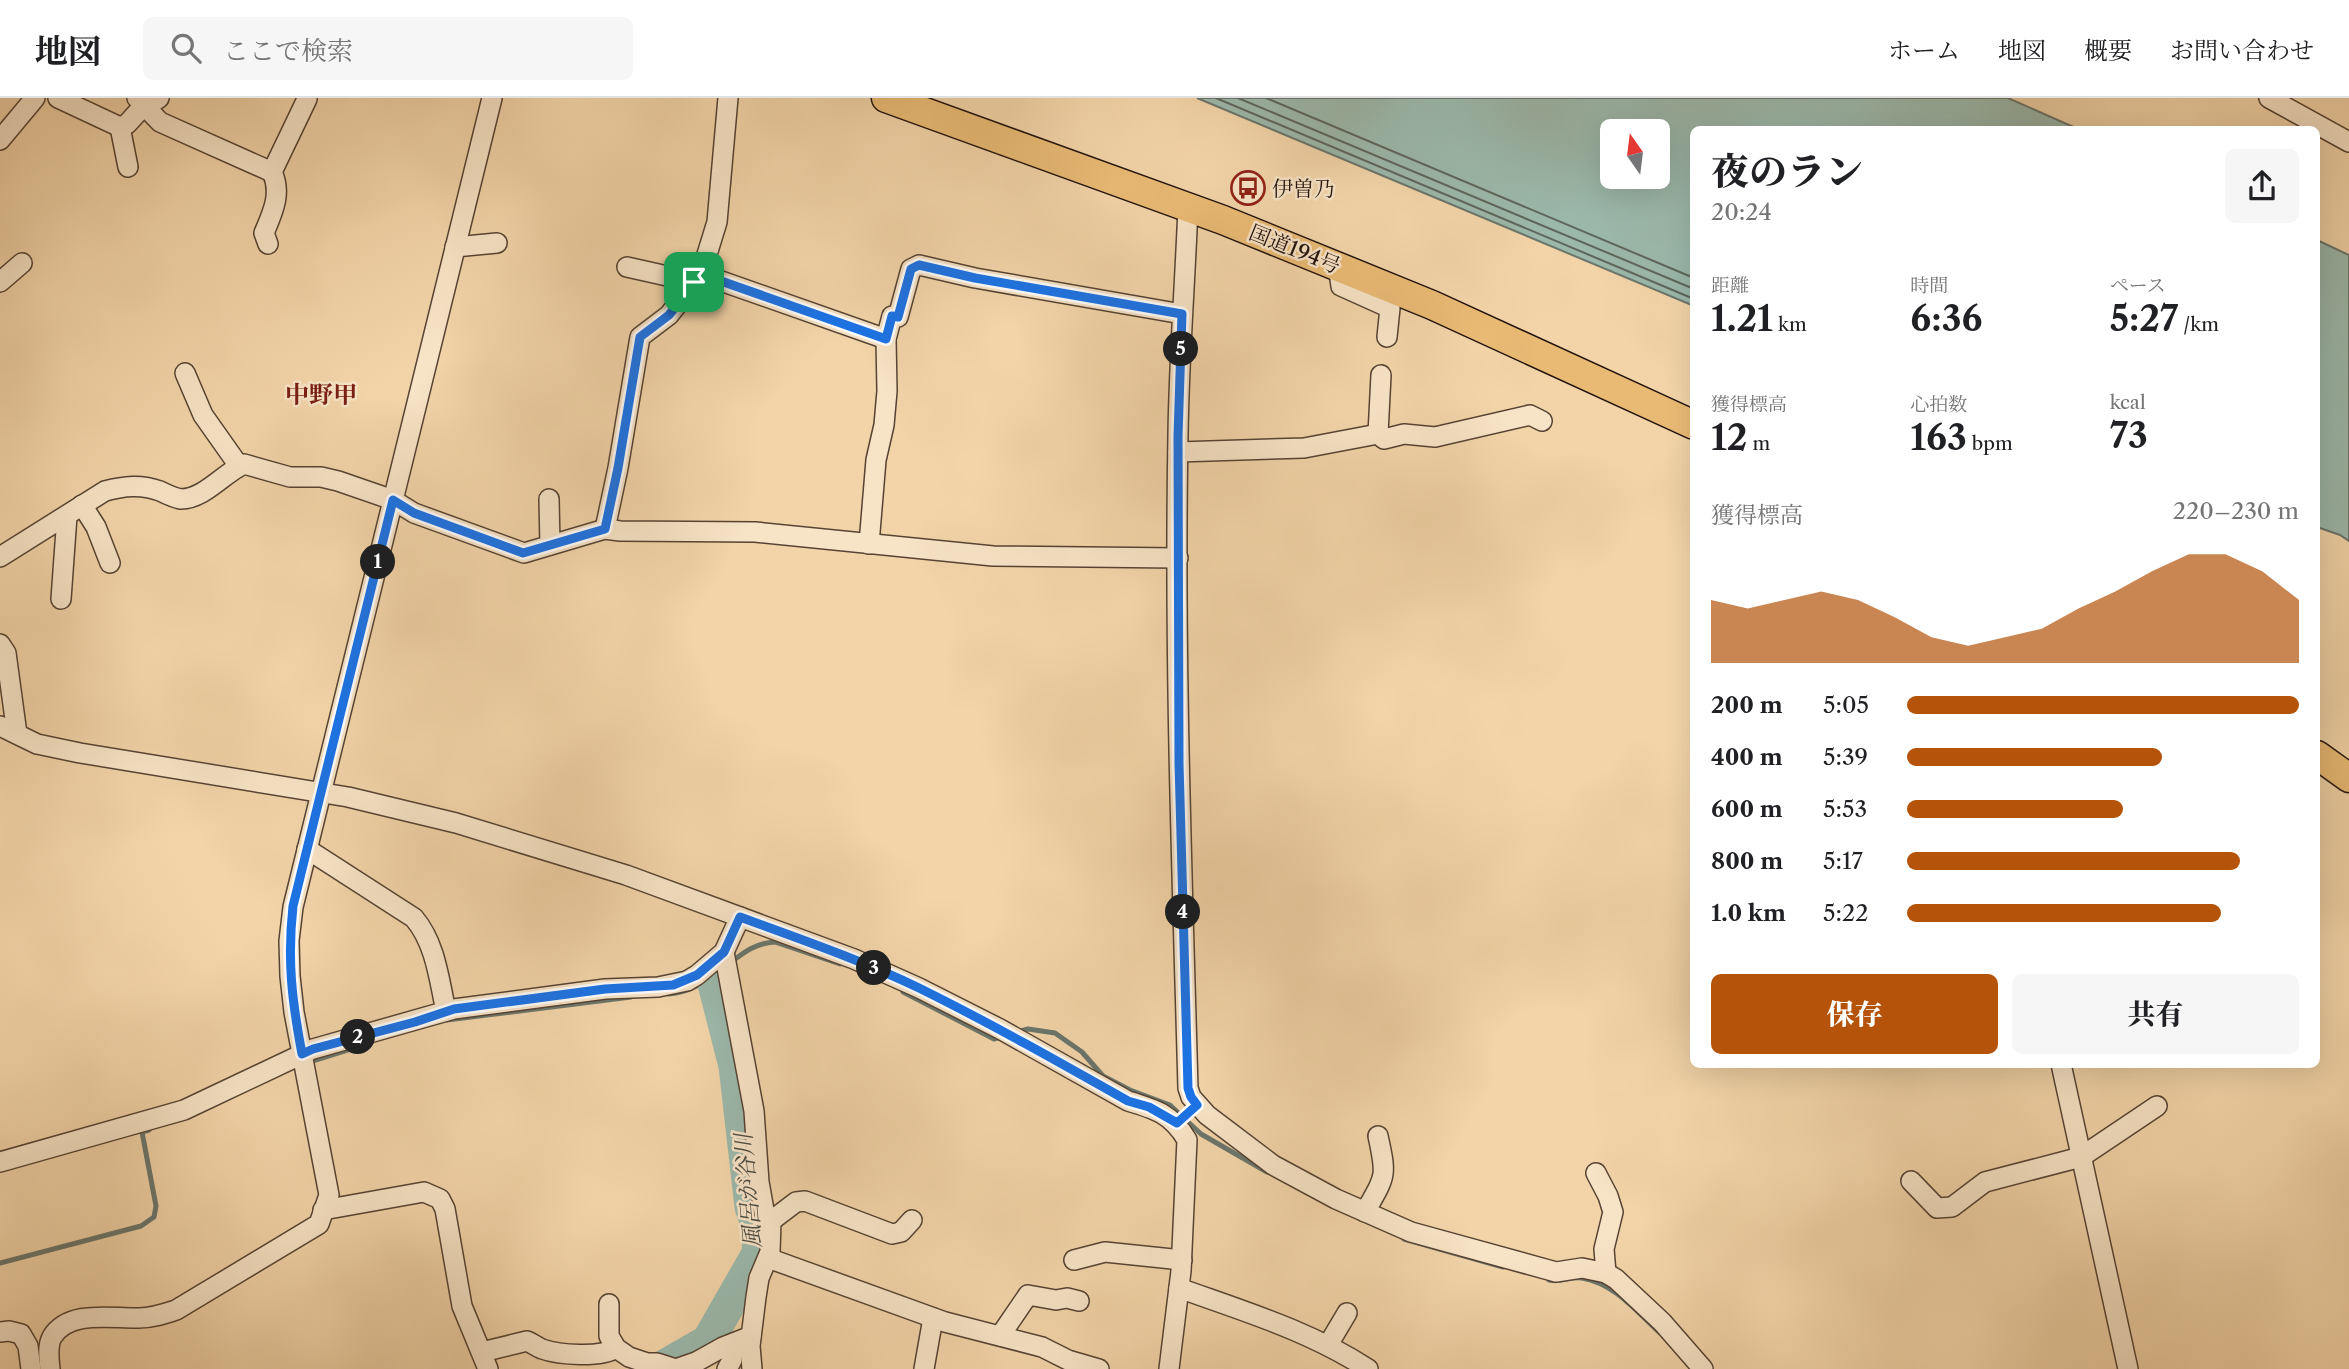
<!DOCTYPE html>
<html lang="ja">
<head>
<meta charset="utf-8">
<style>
	:root { --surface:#fff; --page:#f6f6f6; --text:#202124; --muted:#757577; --line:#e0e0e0; --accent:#b45309 }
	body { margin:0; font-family:"Libre Caslon Text","Noto Serif JP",serif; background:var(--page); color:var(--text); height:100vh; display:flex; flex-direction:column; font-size:26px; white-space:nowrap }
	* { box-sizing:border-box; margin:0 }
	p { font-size:23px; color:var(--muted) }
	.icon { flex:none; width:38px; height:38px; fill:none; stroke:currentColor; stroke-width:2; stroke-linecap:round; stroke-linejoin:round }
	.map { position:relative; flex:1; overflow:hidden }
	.drawer { position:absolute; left:1690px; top:28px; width:630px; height:942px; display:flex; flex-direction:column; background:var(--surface); border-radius:10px; box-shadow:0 7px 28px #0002 }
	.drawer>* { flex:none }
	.needle { width:46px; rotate:346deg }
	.controls { position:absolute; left:1600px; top:21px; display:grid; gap:14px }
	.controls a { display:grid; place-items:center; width:70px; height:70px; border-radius:10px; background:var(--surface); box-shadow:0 7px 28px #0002; font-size:35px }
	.pin { position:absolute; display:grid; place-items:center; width:60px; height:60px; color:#fff; margin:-30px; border-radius:14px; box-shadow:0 4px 10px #0006 }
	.km { position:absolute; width:35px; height:35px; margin:-18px; border-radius:50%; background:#222; color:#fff; font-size:19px; line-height:35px; text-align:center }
	.round { display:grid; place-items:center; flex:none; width:74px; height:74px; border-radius:10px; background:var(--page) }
	.summary { display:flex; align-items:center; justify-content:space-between; height:119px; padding:0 21px }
	h1 { font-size:38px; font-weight:800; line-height:52px }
	.figures { display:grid; grid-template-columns:repeat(3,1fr); gap:10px; height:119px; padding:7px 21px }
	.figures div { display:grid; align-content:center }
	.figures b { font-size:35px; font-weight:800 }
	.figures small { font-size:19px; font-weight:400 }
	.figures p { font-size:19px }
	.chart { height:196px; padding:14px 21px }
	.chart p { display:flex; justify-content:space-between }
	.chart svg { width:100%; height:126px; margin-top:7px; fill:var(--accent); opacity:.7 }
	.primary-button { display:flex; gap:14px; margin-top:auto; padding:14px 21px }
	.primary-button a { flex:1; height:80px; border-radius:10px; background:var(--accent); color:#fff; font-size:28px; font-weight:800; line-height:80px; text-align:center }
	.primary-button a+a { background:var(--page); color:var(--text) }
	ul { padding:0 21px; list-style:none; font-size:23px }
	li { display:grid; grid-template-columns:112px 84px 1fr; align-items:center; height:52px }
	li i { height:18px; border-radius:9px; background:var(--accent) }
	header { display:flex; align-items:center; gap:42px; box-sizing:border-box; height:98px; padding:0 35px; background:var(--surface); border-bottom:2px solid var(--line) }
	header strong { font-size:33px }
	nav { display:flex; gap:38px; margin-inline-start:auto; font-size:24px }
	.search { width:490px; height:63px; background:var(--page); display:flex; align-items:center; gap:18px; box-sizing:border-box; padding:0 24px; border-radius:10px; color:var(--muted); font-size:26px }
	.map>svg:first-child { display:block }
</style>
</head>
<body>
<header>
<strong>地図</strong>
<div class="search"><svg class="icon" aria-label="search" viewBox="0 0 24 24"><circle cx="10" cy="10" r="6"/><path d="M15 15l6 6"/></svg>ここで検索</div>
<nav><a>ホーム</a><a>地図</a><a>概要</a><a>お問い合わせ</a></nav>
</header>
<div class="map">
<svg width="2349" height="1271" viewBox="0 0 2349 1271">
	<rect width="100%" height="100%" fill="#f2d4a8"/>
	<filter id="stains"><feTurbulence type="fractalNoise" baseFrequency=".00286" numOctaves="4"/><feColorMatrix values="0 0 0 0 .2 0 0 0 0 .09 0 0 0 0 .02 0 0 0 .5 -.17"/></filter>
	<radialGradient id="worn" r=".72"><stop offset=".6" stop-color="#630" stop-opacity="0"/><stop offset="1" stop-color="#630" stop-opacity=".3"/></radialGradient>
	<g fill="#9bb8ab" stroke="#6b766c" stroke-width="2" fill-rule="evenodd">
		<path d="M1197,0H2008L2078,31L1694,32V208ZM1612,33H1657V79H1612Z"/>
		<polygon points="2317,142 2349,157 2349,443 2340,437 2317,429"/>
	</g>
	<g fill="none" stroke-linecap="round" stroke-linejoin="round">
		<g stroke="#5e665c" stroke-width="2">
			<polyline points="1216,0 1694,201"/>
			<polyline points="1238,0 1694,191"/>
			<polyline points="1266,0 1694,180"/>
		</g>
		<g stroke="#6b766c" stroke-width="5">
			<path d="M730,865C744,854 756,845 775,844L840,866"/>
			<polyline points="903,894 994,941 1001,939"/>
			<path d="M669,896C692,894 704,884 722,871"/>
			<polyline points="447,922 631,899"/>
			<polyline points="1017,934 1028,931 1055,935 1082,954 1103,978 1130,992 1170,1007 1201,1036 1267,1074"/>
			<polyline points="309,964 370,945"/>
			<polyline points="1404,1141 1503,1169"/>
			<polyline points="0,1165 141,1128 154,1119 156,1108 142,1034 149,1032"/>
			<path d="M1549,1182C1561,1185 1571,1178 1582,1180C1614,1185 1637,1214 1660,1235"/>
		</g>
		<polyline stroke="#9bb8ab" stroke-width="33" points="659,1271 708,1243 759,1154 756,1123 751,1109 735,968 712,878"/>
		<g stroke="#564334" stroke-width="22">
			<g id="minor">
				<polyline points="58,0 120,29 127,26 138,14 159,0"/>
				<polyline points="137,0 160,24 272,74 307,1"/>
				<polyline points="2269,0 2349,44"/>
				<polyline points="120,29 128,69"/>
				<polyline points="0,42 35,0"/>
				<path d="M1188,109C1185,185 1179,261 1178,337C1174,555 1182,773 1188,990L1191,999L1207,1017L1273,1067L1336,1101L1411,1134L1556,1174L1582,1170L1606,1175L1616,1181L1662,1224L1703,1271"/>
				<path d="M268,146L264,135C273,114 282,95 272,74"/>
				<polyline points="455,149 497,145"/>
				<polyline points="1338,168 1341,188 1390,210 1387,239"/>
				<polyline points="627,169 694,184"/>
				<polyline points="701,176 886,241"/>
				<polyline points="0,184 22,165"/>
				<polyline points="185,275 203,317 239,368"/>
				<polyline points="1381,277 1378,336 1384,341 1404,336 1435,339 1530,317 1542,323"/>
				<polyline points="1178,354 1304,350 1378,336"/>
				<polyline points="549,401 550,447"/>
				<polyline points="82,407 96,429 110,465"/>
				<polyline points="605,431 618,370 640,239 669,217 701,176 717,124 728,0"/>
				<polyline points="869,446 876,362 884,327 887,293 886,241 892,218 898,219 911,171 919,167 975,180 1182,216"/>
				<path d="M0,459L105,393C124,388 141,386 160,393C166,396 174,400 181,401C204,401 224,375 244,366L290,379H321L338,383L393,402L414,415L524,455L605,431L620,433L755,434L993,458L1178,460"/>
				<polyline points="61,501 67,418"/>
				<polyline points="0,546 6,555 17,636"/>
				<path d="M0,628L37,646L80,655L348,699L456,725L626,777L854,861L919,890L1000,931L1128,1003C1155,1011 1172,1016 1187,1042L1181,1173L1169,1271"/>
				<path d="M307,751L414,820C436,846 439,882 446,913"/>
				<polyline points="724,854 754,1013 759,1084 765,1118 771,1123 770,1154 759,1180 756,1199 750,1248 752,1271"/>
				<polyline points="2061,966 2128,1271"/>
				<polyline points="0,1064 184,1012 313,951 454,911 605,891 658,889 687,883 697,877 724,854 740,819"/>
				<polyline points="1596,1075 1608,1098 1613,1114 1604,1151 1606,1175"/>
				<polyline points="1911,1083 1937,1110 1952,1109 1985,1084 2081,1059 2157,1008"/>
				<polyline points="323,1112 424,1094 440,1101 445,1111 462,1208 488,1271"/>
				<path d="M1365,1114C1386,1077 1387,1079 1378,1038"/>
				<polyline points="771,1123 796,1104 805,1103 892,1136 901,1134 912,1122"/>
				<polyline points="768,1160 945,1224 1042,1249 1068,1262 1099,1271"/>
				<polyline points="1074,1162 1105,1154 1182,1162"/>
				<path d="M1179,1190C1243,1213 1310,1233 1368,1271"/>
				<polyline points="609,1206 609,1238 616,1250 629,1259 647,1265 657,1265 676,1271 696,1264 723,1249 751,1238"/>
				<polyline points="0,1234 9,1233 21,1236 28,1248 31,1271"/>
				<polyline points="1000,1238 1028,1197 1056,1202 1067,1200 1079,1203"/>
				<polyline points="1328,1247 1347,1215"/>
				<path d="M482,1254L527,1243C532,1245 537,1249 542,1251C559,1257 601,1260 616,1250"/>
				<path d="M50,1271C49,1261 47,1248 52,1239C69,1211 113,1221 139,1220C152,1220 164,1216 176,1212L319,1126L329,1097L294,914L290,878L289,843L293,809L492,0"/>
				<polyline points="727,1271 732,1262 734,1245"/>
				<polyline points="924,1271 933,1220"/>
			</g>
		</g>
		<g stroke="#22130d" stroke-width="31">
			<g id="highway">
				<polyline points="886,0 1223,122 1432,207 1694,327"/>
				<polyline points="2317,657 2349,680"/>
			</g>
		</g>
		<use href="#minor" stroke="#f7e3c6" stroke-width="19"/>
		<use href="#highway" stroke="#e9ba74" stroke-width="28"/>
	</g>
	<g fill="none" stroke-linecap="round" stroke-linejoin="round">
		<g stroke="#fff" stroke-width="14">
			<path id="route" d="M919,167L975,180L1182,216L1178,338L1179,665L1188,990L1191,999L1197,1007L1177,1025L1149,1009L1128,1003C1059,964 990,925 919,890C861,862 800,841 740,819L724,854L697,877L673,887L605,891L454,911L415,924L313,951L302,956C292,903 287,862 293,808L393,402L414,415L523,455L605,431L618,370L640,239L669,217L701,176L886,241L892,218L898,219L911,171Z"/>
		</g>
		<use href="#route" stroke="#1a73e8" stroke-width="9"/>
	</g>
	<defs>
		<g id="bus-ring" transform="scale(1.75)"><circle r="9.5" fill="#f7e3c6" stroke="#8f2418" stroke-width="1.5"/><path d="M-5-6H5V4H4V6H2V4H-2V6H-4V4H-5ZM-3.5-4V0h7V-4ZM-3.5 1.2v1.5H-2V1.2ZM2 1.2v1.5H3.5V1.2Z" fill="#8f2418"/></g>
	</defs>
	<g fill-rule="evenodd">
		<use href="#bus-ring" x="1248" y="90"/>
	</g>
	<g text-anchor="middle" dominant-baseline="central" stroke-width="5" stroke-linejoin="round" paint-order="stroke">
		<g font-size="21" fill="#22130d" stroke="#f7e3c6" text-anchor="start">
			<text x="1272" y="90">伊曽乃</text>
		</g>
		<g font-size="21" fill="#22130d" stroke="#f7e3c6">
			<text transform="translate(1295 151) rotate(22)">国道194号</text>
		</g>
		<g font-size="23" font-style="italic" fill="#4c4d44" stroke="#f7e3c6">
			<text transform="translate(748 1093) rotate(-95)">風呂が谷川</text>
		</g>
		<g font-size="24" font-weight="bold" fill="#7a1f14" stroke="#f7e3c6">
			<text x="321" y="296">中野甲</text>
		</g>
	</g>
	<rect width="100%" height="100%" filter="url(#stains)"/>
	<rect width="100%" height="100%" fill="url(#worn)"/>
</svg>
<div class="controls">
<a><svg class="needle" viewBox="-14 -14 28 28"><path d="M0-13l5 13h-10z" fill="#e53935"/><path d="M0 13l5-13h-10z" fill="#757577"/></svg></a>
</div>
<div class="pin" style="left:694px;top:184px;background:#1e9e55"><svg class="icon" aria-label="arrive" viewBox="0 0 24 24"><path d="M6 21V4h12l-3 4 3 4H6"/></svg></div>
<b class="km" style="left:378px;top:464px">1</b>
<b class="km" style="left:358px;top:939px">2</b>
<b class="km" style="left:874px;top:870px">3</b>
<b class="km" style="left:1183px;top:814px">4</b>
<b class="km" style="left:1181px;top:251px">5</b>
<section class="drawer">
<div class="summary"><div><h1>夜のラン</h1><p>20:24</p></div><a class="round"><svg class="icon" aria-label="share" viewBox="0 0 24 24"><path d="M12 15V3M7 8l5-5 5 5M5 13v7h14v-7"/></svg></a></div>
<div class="figures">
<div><p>距離</p><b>1.21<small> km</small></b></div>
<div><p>時間</p><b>6:36</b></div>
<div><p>ペース</p><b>5:27<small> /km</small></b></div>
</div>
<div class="figures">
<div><p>獲得標高</p><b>12<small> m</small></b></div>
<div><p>心拍数</p><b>163<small> bpm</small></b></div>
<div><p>kcal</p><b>73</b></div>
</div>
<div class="chart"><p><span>獲得標高</span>220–230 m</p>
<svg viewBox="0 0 160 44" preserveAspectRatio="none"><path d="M0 44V22L10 25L20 22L30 19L40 22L50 28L60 35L70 38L80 35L90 32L100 25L110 19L120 12L130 6L140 6L150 12L160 22V44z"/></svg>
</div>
<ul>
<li><b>200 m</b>5:05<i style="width:100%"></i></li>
<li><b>400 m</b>5:39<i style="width:65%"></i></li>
<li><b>600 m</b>5:53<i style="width:55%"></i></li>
<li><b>800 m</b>5:17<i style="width:85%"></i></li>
<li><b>1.0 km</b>5:22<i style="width:80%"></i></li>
</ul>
<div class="primary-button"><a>保存</a><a>共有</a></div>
</section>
</div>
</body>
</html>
